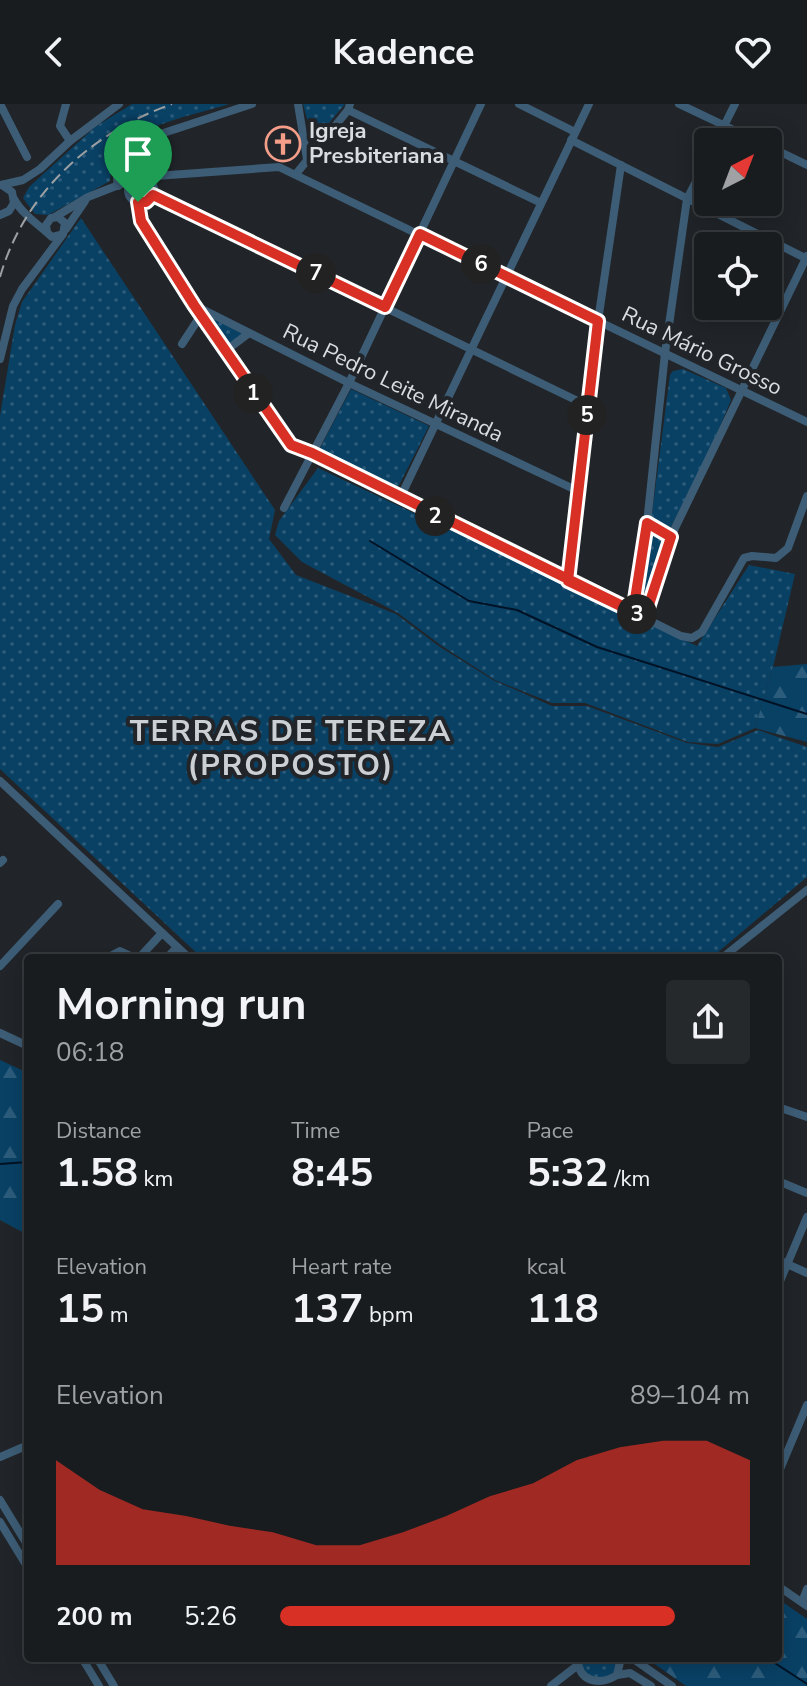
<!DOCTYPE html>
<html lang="en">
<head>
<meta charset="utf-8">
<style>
	:root { --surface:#191c1f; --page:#26292c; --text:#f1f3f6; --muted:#9fa1a4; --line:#373a3d; --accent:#d93025 }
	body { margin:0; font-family:"Nunito Sans",sans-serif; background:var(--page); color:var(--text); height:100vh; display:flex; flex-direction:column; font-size:30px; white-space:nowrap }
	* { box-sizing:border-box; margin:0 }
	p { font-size:26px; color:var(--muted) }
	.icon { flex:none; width:44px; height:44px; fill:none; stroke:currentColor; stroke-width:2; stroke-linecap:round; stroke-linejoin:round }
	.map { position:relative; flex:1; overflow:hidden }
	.side { position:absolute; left:24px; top:850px; width:758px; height:708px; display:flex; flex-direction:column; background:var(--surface); border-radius:8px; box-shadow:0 4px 20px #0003,0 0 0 2px var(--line) }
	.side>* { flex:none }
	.needle { width:52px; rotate:42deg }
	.controls { position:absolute; left:694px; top:24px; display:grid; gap:16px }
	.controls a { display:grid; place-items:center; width:88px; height:88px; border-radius:8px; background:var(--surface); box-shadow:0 4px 20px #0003,0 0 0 2px var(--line); font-size:40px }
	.pin { position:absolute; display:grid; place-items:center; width:68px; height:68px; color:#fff; margin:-82px -34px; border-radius:50% 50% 50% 0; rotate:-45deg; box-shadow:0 0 8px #0007 }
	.pin .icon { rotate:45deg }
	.km { position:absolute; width:40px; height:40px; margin:-20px; border-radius:50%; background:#222; color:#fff; font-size:22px; line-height:40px; text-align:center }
	.round { display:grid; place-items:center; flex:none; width:84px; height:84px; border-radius:8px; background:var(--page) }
	.summary { display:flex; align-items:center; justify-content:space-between; height:136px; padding:0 32px }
	h1 { font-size:44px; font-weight:700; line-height:60px }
	.figures { display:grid; grid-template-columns:repeat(3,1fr); gap:12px; height:136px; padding:8px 32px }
	.figures div { display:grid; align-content:center }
	.figures b { font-size:40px; font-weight:700 }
	.figures small { font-size:22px; font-weight:400 }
	.figures p { font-size:22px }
	.chart { height:224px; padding:16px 32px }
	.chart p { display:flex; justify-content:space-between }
	.chart svg { width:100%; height:144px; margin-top:8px; fill:var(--accent); opacity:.7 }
	ul { padding:0 32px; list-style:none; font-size:26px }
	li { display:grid; grid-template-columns:128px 96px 1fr; align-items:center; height:60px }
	li i { height:20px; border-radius:10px; background:var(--accent) }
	header { display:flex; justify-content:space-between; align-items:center; height:104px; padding:0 32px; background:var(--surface); font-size:36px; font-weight:700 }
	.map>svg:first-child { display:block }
</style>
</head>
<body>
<header><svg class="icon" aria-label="back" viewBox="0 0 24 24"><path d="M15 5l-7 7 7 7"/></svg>Kadence<svg class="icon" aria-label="heart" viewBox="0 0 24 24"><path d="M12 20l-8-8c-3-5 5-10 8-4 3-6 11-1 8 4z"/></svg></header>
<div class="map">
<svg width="807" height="1582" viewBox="0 0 807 1582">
	<defs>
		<pattern id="green-dots" width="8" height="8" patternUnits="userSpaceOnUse" patternTransform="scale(2)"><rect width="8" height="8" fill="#094165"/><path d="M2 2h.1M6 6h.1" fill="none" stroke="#2c5c7b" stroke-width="1.8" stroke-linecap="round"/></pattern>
		<pattern id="forest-firs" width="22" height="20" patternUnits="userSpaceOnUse" patternTransform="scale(2)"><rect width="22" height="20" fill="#094165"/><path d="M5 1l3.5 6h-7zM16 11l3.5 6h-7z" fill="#2c5c7b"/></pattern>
	</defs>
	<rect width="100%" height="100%" fill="#212529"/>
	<g fill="url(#green-dots)">
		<path d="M132,0H229C198,10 138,21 118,46C111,55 111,67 110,77L48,111L35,110L23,94L29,83L95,23Z"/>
		<polygon points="303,0 345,0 318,32 311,30"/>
		<circle cx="140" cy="85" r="10"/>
		<polygon points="81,114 275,406 269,435 296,471 396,510 440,543 493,576 552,602 587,602 687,639 718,643 758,626 807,643 807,773 711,854 202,854 0,665 0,312 15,221 22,198"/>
		<polygon points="202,208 244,229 225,244"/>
		<polygon points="683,265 726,284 731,296 703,363 668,428 651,417 670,271 673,267"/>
		<polygon points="351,285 429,322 398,383 319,346"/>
		<polygon points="318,364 697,542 749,461 795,470 773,563 755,624 718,640 688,638 585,599 552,599 495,576 442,542 398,509 302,458 275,431 279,417"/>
		<polygon points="655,431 664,437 663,443 646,496 640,502 636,501 649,435"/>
		<polygon points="582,1554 617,1554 615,1567 607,1575 587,1571 582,1562"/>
	</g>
	<g fill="url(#forest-firs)">
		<polygon points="807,560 807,638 755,624 773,563"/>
		<polygon points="0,956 28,969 28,1045 23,1064 28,1070 28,1131 0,1116"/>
		<polygon points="778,1495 807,1515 807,1582 686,1582 646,1554 778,1554"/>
	</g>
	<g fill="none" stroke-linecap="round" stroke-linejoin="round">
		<g stroke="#001225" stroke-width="2">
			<polyline points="370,437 469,497 517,506 597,543 807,610"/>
			<polyline points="0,1060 28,1058"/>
			<polyline points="767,1554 807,1580"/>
		</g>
		<g stroke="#3d5d76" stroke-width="8">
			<polyline points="0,0 27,53"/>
			<polyline points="66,0 60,22 70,37"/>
			<polyline points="298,0 307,55"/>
			<polyline points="519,0 575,28"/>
			<polyline points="679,0 759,38"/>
			<polyline points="348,6 541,99"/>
			<polyline points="571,36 807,155"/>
			<polyline points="716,38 735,0"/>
			<polyline points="768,42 807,61"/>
			<polyline points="296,70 348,6 350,0"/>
			<polyline points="142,73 279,63 807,318"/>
			<circle cx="141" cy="86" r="13"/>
			<polyline points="1,81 23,76 40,65 70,37 119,0"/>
			<path d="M118,82C114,61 120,50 136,38L252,0"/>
			<polyline points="153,91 588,302"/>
			<path d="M14,95C22,110 39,121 52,133L63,130L65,119L58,113L51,114L46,121L47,128"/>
			<polyline points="138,98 141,117 194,201 290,340 312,349 681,532 692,534 702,528 744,454 752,452 776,454 788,444 807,392"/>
			<polyline points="0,111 9,107 14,99 12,88 2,81"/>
			<polyline points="55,113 88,93 134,75"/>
			<polyline points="66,125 85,97"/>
			<polyline points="194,201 349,279 578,387"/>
			<polyline points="182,240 201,211"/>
			<polyline points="224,248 249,229"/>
			<polyline points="0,255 13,202 22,185 63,130"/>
			<polyline points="400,394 589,0"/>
			<polyline points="284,404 349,279 481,0"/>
			<polyline points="647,419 671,433"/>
			<polyline points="568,477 598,217 621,61"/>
			<polyline points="633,508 647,419 665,249 687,95 708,54"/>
			<polyline points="645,513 675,424 807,152"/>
			<polyline points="0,677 189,854"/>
			<polyline points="0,759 3,756"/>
			<polyline points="107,854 120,847 135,854"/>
			<polyline points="139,854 162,829"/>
			<polyline points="167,854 177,843"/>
			<polyline points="722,854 807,786"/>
			<polyline points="0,862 58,800"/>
			<polyline points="0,929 28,942"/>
			<polyline points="778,1003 807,1013"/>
			<polyline points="778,1077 807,1089"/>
			<polyline points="778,1156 807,1169"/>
			<polyline points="778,1182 807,1113"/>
			<polyline points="0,1353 28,1341"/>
			<polyline points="778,1370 807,1301"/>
			<polyline points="0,1396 28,1442"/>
			<polyline points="0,1418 28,1464"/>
			<polyline points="778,1482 807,1502"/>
			<polyline points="802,1498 807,1485"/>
			<polyline points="82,1554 99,1582"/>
			<polyline points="97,1554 114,1582"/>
			<path d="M578,1554C577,1578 600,1582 617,1571L621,1554"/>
			<polyline points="632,1554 672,1582"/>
			<polyline points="617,1571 630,1569 651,1582"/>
			<polyline points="551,1582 578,1561"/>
		</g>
		<path stroke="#9da0a3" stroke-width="2" stroke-dasharray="12 6" stroke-linecap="butt" d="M0,173C24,89 91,29 172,0"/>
	</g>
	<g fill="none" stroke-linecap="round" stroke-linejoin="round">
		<g stroke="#fff" stroke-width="16">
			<polyline id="route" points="138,98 141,117 194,201 291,341 312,349 645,513 671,433 647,419 633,508 568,477 598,217 420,130 385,203 153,91 146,98 138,98"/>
		</g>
		<use href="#route" stroke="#d93025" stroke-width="10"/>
	</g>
	<defs>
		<g id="church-ring" transform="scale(1.8)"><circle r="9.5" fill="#212529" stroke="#f49e8a" stroke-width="1.5"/><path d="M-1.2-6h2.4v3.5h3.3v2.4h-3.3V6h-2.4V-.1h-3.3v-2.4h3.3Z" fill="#f49e8a"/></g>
	</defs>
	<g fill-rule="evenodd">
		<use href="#church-ring" x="283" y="40"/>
	</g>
	<g text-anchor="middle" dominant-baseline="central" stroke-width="8" stroke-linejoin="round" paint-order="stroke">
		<g font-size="22" font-weight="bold" fill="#dadde0" stroke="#212529" text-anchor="start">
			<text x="309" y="27">Igreja<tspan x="309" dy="25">Presbiteriana</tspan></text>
		</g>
		<g font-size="22" fill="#dadde0" stroke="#212529">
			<text transform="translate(702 247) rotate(26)">Rua Mário Grosso</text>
			<text transform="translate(393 279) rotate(26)">Rua Pedro Leite Miranda</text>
		</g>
		<g font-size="30" font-weight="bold" letter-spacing="2" fill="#cbd0d5" stroke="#212529">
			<text x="291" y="627">TERRAS DE TEREZA<tspan x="291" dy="34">(PROPOSTO)</tspan></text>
		</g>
	</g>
</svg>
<div class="controls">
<a><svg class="needle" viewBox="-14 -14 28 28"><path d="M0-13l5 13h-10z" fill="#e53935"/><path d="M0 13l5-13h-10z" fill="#9fa1a4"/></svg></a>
<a><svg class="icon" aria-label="locate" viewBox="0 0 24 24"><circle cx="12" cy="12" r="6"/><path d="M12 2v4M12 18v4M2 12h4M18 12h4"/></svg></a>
</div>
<div class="pin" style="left:138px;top:98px;background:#1e9e55"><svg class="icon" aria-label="arrive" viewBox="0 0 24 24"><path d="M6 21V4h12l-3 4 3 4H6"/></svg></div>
<b class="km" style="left:253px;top:289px">1</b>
<b class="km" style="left:435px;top:412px">2</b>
<b class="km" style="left:637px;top:510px">3</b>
<b class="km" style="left:587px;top:311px">5</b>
<b class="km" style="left:481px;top:160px">6</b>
<b class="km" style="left:316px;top:169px">7</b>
<section class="side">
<div class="summary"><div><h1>Morning run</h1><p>06:18</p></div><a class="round"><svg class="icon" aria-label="share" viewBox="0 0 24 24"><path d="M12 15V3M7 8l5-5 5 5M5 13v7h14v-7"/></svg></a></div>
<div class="figures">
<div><p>Distance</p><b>1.58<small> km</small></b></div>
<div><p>Time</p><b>8:45</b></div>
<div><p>Pace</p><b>5:32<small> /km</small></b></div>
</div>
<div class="figures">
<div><p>Elevation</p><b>15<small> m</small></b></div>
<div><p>Heart rate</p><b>137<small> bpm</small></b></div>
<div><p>kcal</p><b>118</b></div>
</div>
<div class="chart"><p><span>Elevation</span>89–104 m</p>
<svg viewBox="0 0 160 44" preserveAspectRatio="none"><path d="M0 44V12L10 21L20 27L30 29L40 32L50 34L60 38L70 38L80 34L90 29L100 23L110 19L120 12L130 8L140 6L150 6L160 12V44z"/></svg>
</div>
<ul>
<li><b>200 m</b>5:26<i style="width:84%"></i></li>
</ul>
</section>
</div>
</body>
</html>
